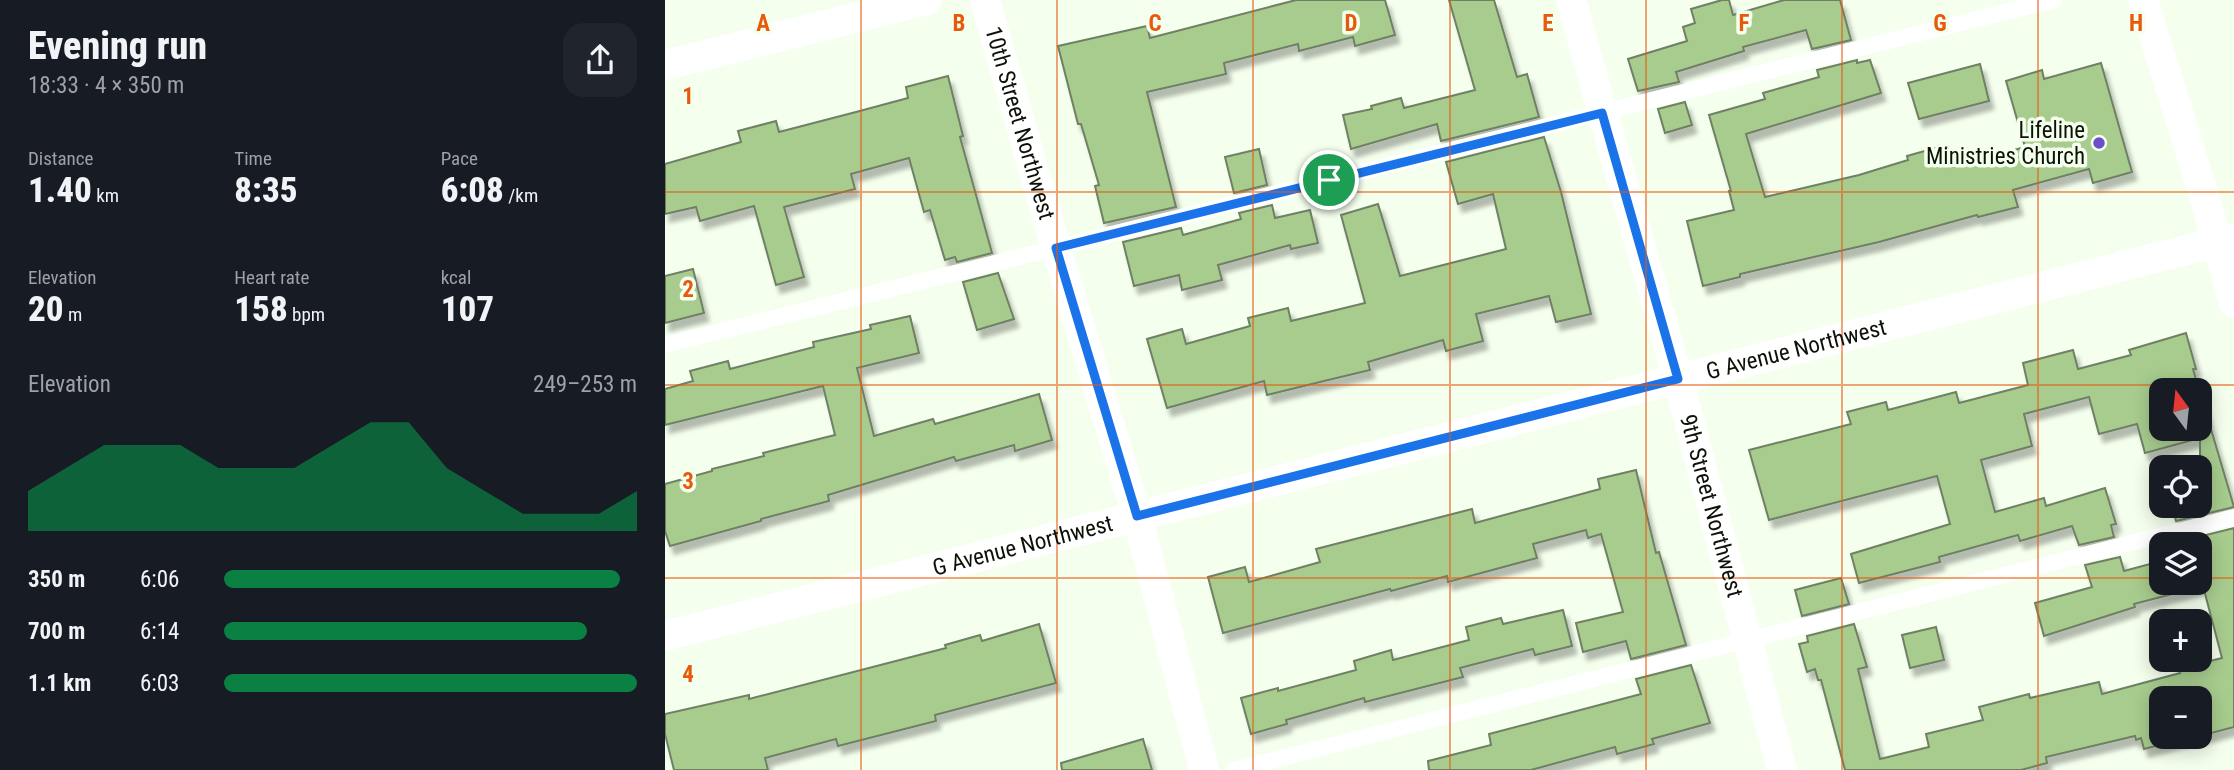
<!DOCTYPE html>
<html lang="en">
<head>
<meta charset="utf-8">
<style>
	:root { --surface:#171b24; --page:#20242c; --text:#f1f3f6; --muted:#9ea1a6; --accent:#0b8043 }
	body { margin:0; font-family:"Roboto Condensed",sans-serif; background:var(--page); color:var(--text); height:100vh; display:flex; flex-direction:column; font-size:26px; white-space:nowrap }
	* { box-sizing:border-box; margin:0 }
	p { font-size:23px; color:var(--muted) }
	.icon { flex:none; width:38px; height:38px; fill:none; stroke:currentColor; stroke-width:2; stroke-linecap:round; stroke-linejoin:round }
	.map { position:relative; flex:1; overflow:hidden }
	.side { display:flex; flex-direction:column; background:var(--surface); width:665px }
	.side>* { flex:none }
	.needle { width:46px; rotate:345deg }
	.tools { position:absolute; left:1484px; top:378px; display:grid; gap:14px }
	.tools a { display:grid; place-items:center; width:63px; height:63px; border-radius:14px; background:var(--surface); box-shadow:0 4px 18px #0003; font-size:35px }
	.pin { position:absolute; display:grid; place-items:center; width:60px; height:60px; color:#fff; margin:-30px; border:4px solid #fff; border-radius:50%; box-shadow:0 2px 7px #0007 }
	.round { display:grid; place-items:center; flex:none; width:74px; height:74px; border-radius:21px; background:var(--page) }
	.overview { display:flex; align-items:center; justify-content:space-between; height:119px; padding:0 28px }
	h1 { font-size:38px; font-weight:800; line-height:52px }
	.figures { display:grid; grid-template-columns:repeat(3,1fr); gap:10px; height:119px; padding:7px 28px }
	.figures div { display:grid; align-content:center }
	.figures b { font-size:35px; font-weight:800 }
	.figures small { font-size:19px; font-weight:400 }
	.figures p { font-size:19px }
	.chart { height:196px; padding:14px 28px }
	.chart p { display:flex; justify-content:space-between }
	.chart svg { width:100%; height:126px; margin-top:7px; fill:var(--accent); opacity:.7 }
	ul { padding:0 28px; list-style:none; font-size:23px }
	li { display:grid; grid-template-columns:112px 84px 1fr; align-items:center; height:52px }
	li i { height:18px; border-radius:9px; background:var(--accent) }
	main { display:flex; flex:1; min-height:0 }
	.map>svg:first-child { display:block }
</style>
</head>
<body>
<main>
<section class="side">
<div class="overview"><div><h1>Evening run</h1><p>18:33 · 4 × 350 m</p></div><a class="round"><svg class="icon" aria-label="share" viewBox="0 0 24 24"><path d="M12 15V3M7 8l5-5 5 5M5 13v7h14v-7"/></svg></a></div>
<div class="figures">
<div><p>Distance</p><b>1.40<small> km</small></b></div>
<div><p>Time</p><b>8:35</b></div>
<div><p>Pace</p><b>6:08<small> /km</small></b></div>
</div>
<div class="figures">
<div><p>Elevation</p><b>20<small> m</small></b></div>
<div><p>Heart rate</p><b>158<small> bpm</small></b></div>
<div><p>kcal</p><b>107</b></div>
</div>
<div class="chart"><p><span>Elevation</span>249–253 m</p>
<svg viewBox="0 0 160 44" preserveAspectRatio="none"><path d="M0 44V30L10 22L20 14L30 14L40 14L50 22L60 22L70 22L80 14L90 6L100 6L110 22L120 30L130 38L140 38L150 38L160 30V44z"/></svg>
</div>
<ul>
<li><b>350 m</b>6:06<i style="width:96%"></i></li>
<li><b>700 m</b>6:14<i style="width:88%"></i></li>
<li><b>1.1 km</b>6:03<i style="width:100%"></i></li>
</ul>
</section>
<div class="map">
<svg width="1569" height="770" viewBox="0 0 1569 770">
	<defs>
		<filter id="shadow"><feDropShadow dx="4.5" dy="8" stdDeviation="2" flood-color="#0004"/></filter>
	</defs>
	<rect width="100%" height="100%" fill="#f4ffed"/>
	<g fill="#a7cc8e" stroke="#6f8065" stroke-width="2" filter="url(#shadow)">
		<polygon points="631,0 720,0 730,35 690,46 688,37 634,51 633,44 559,63 561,74 482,92 511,207 439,223 430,186 434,185 416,124 413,124 393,46 482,26 485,38"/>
		<polygon points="784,0 829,0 852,77 862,74 874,117 776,141 772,124 686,149 678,115 707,109 706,106 736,98 739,108 810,90"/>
		<polygon points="1057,0 1064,0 1068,15 1119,0 1175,0 1186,40 1147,49 1141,30 1078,47 1079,51 1011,72 1014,82 973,91 963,59 1022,41 1018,27 1030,23 1026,9"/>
		<polygon points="1192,60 1192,63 1205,60 1216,93 1081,134 1100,197 1194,175 1243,160 1242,156 1281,145 1287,167 1360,147 1341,81 1377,70 1379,79 1436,63 1467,172 1428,183 1424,169 1348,190 1353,207 1313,217 1312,215 1214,242 1075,274 1075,277 1038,286 1022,221 1069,210 1064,191 1066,191 1044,115 1100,99 1098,93 1154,77 1152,70"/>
		<polygon points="1315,64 1324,101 1254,119 1243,83"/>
		<polygon points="283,76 298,136 295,137 327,253 292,262 290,257 280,260 265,210 259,212 244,158 186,174 190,189 119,207 139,277 111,285 89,206 35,221 31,207 0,214 0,164 76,142 73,131 111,121 114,132 191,112 243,98 241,87"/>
		<polygon points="1020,102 1027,125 1000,133 993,109"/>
		<polygon points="879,137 896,192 926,314 891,322 884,296 811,314 818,341 781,351 778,340 703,362 705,370 659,381 602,395 599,381 502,408 482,339 517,329 521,344 585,326 583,318 623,308 626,321 700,303 676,215 713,204 735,276 841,249 828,194 793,204 781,162"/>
		<polygon points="594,149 602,185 569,193 560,157"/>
		<polygon points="607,205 610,218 645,210 653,243 626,249 625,245 553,265 557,280 517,290 514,275 469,286 458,242 516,228 518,235 576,219 574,213"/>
		<polygon points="28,269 39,313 0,323 0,276"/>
		<polygon points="333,273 349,319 312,330 298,282"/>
		<polygon points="245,316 254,353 192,368 209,436 268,419 270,424 374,394 387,440 350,451 349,445 291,461 289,457 163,495 164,501 96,519 96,521 5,546 0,531 0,484 47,471 47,469 99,456 98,453 170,435 158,386 0,425 0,389 28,381 25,371 63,361 65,369 149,347 148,342 206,329 205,325"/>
		<polygon points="1521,333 1531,369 1528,369 1534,390 1496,390 1496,429 1535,429 1535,392 1569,507 1511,521 1507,506 1535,506 1535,438 1480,453 1472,424 1434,434 1424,397 1359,414 1367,446 1316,460 1330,512 1379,498 1381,506 1440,488 1451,524 1446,525 1449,537 1414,545 1407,526 1355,541 1353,535 1274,557 1275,562 1194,583 1186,554 1285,524 1272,476 1104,520 1084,450 1186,424 1182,412 1221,402 1223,410 1291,392 1294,403 1363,385 1358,363 1408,350 1413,369 1466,355 1464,350"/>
		<polygon points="971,470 991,553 994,552 1021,645 966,659 961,641 918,652 911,623 958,612 936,534 923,538 921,530 868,544 872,558 783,582 782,576 726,591 725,589 558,633 543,577 580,567 584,582 655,562 651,549 807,509 810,523 935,489 933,479"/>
		<polygon points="1569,528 1569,727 1535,736 1535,698 1496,698 1496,737 1525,737 1479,749 1476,738 1471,740 1470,736 1381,757 1382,763 1356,770 1180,770 1156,680 1153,680 1150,669 1142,672 1134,644 1143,642 1142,636 1189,624 1202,667 1193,669 1215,759 1264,747 1261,734 1318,720 1314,707 1364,694 1365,698 1434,682 1437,694 1515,673 1513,669 1557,658 1538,586 1469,604 1470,607 1379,636 1370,603 1427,587 1420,565 1455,557 1459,571 1496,561 1496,583 1535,583 1535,544 1517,544 1517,541"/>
		<polygon points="1176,578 1184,604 1137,616 1130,590"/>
		<polygon points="898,610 907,646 870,655 868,649 795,668 798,677 700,702 699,698 621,720 622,724 586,734 576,698 613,688 613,691 691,670 689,661 726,650 728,660 804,640 801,627 836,618 838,624"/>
		<polygon points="374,624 391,683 270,715 271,721 173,746 171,739 100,758 103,770 9,770 0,734 0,714 84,695 84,699 281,648 280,645 315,635 317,641"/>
		<polygon points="1271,627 1279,660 1245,668 1237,635"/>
		<polygon points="1026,665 1045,723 987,739 989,744 952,754 950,747 866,770 764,770 763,761 826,745 824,734 976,694 971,679"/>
		<polygon points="478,739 487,770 397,770 396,763"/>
	</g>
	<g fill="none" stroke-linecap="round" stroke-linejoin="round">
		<g stroke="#fff" stroke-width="16">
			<polyline points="0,345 1389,0"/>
			<polyline points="569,770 1569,517"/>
		</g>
		<g stroke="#fff" stroke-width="30">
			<path id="s1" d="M320,0L391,248L472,516L539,770"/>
			<path id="s2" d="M906,0L1013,379L1117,770"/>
			<polyline points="1478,0 1537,189 1569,303"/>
			<polyline points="0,65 262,0"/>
			<path id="s3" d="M0,636L1569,238"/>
		</g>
	</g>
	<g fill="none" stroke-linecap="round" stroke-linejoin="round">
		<g stroke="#fff" stroke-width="14">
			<polygon id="route" points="937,113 1013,379 472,516 391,248"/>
		</g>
		<use href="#route" stroke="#1a73e8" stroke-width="9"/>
	</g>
	<path fill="none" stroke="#e8590c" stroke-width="2" stroke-opacity="0.55" d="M196,0V770M392,0V770M588,0V770M785,0V770M981,0V770M1177,0V770M1373,0V770M0,192H1569M0,385H1569M0,578H1496M1535,578H1569"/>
	<circle fill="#6c4fc8" stroke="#f4ffed" stroke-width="2.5" cx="1434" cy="143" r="7"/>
	<g text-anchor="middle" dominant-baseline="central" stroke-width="7" stroke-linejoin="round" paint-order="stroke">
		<g font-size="23" fill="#0c1208" stroke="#f4ffed">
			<text stroke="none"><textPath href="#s1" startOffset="128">10th Street Northwest</textPath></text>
			<text stroke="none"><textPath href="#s3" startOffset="1167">G Avenue Northwest</textPath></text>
			<text stroke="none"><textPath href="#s2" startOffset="525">9th Street Northwest</textPath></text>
			<text stroke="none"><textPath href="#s3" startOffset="369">G Avenue Northwest</textPath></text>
		</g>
		<g font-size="23" fill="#0c1208" stroke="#f4ffed" text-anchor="end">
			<text x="1420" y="130">Lifeline<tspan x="1420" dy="26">Ministries Church</tspan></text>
		</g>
	</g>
	<g font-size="23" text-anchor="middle" font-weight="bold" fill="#e8590c" stroke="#f4ffed" stroke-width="7" stroke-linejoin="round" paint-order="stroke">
		<text x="98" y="31">A</text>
		<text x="294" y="31">B</text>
		<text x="490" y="31">C</text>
		<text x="686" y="31">D</text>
		<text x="883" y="31">E</text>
		<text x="1079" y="31">F</text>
		<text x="1275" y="31">G</text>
		<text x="1471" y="31">H</text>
		<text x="23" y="104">1</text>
		<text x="23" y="297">2</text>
		<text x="23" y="489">3</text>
		<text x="23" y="682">4</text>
	</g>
</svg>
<div class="tools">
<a><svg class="needle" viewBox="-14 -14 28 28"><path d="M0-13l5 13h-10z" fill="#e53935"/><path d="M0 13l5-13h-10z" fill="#9ea1a6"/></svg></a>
<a><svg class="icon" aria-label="locate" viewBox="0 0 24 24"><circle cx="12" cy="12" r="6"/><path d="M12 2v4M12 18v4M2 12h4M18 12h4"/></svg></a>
<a><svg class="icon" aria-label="layers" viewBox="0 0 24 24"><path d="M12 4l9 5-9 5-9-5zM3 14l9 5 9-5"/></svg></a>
<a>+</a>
<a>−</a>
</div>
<div class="pin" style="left:664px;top:180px;background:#1e9e55"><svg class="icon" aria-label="arrive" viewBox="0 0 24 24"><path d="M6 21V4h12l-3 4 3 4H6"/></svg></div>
</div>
</main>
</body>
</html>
